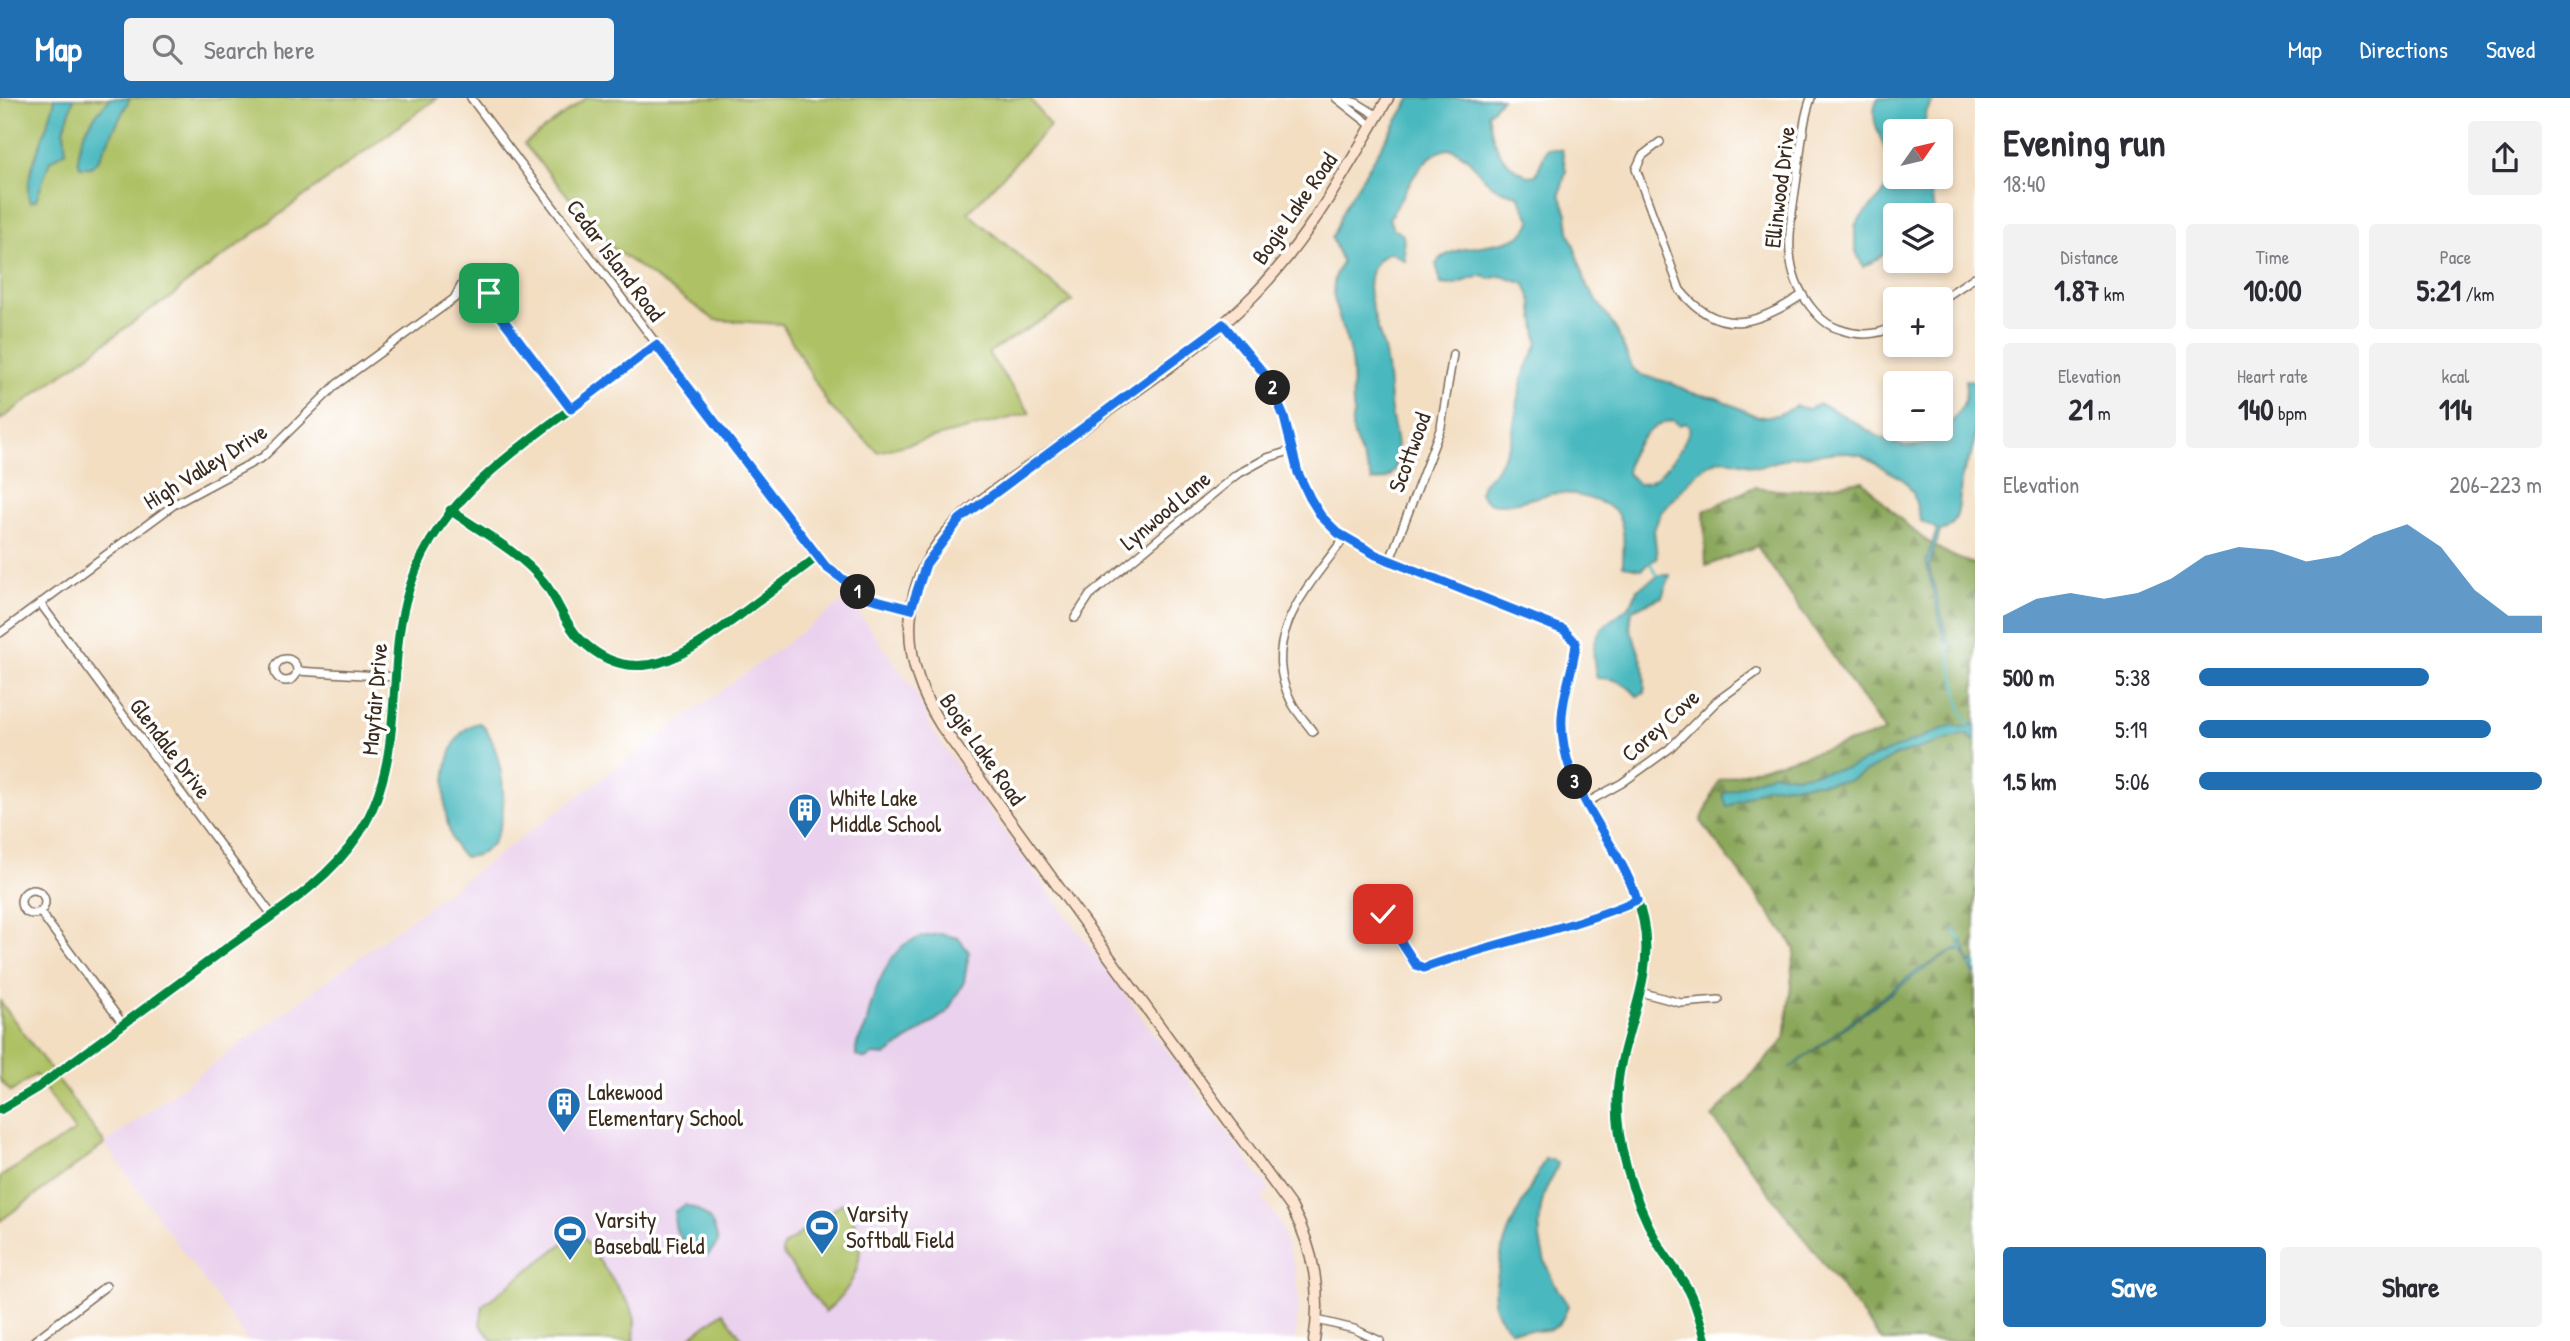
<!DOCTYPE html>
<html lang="en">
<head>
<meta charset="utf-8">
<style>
	:root { --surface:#fff; --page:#f2f2f3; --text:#2b2b33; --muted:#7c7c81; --accent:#1f6fb2 }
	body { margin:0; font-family:"Patrick Hand",sans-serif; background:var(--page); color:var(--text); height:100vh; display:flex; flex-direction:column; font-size:26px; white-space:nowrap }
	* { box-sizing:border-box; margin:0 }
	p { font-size:23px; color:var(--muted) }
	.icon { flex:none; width:38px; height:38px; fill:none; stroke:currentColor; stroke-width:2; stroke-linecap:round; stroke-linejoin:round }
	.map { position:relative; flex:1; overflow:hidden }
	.details { display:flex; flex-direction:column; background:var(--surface); width:595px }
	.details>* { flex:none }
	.needle { width:46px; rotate:56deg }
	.fabs { position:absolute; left:1883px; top:21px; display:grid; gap:14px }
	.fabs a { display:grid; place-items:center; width:70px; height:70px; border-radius:7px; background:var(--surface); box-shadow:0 4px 10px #0003; font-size:35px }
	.pin { position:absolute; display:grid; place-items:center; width:60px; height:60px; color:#fff; margin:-30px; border-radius:14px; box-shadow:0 4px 10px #0006 }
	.km { position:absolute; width:35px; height:35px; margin:-18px; border-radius:50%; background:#222; color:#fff; font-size:19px; line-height:35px; text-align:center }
	.round { display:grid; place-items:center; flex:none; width:74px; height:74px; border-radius:7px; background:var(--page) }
	.head { display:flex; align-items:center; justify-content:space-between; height:119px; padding:0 28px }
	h1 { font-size:38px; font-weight:800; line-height:52px }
	.figures { display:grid; grid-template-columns:repeat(3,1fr); gap:10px; height:119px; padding:7px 28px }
	.figures div { display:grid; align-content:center; border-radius:7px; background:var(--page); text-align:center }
	.figures b { font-size:30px; font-weight:800 }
	.figures small { font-size:19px; font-weight:400 }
	.figures p { font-size:19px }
	.chart { height:196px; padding:14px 28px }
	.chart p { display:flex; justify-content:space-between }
	.chart svg { width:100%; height:126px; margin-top:7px; fill:var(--accent); opacity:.7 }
	.primary-button { display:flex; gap:14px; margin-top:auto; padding:14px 28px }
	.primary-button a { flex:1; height:80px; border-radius:7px; background:var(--accent); color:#fff; font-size:28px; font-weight:800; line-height:80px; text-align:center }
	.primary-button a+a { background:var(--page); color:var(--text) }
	ul { padding:0 28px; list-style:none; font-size:23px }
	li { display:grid; grid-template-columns:112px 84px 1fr; align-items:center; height:52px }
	li i { height:18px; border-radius:9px; background:var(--accent) }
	header { display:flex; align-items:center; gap:42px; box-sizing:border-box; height:98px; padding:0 35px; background:var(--accent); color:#fff }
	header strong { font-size:33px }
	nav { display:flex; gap:38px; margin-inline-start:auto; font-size:24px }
	.search { width:490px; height:63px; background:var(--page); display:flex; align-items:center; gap:18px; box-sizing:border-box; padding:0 24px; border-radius:7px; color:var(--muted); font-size:26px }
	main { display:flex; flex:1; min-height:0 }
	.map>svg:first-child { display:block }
</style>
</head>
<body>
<header>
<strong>Map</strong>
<div class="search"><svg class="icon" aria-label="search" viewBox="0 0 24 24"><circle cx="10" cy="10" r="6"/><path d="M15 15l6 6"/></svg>Search here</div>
<nav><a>Map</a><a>Directions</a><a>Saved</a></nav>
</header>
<main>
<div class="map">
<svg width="1975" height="1243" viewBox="0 0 1975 1243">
	<defs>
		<pattern id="forest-firs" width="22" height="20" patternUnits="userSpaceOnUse" patternTransform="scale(1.75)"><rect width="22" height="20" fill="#8aa75a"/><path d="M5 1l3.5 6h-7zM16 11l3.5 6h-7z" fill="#72884a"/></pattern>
	</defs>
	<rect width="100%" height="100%" fill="#fff"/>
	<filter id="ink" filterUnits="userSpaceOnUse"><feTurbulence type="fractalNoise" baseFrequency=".0143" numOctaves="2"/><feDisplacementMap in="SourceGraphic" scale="14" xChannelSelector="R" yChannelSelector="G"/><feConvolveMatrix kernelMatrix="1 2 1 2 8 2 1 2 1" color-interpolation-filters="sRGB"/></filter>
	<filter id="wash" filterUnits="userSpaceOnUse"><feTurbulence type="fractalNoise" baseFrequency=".00686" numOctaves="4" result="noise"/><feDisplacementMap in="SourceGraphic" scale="28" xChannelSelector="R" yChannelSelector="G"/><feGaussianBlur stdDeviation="1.57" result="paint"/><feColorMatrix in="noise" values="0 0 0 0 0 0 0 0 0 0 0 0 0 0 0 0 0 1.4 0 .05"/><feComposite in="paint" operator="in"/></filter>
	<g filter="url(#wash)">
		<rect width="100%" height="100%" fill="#f3dec2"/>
		<polygon fill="#ead1ed" points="848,500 913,590 933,633 975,694 1270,1092 1262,1099 1278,1122 1296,1172 1299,1202 1295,1243 248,1243 105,1046"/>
		<g fill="#aec165" stroke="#747642" stroke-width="2">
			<polygon points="0,0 437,0 183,188 169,201 154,209 0,322"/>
			<polygon points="586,0 1030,0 1050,28 968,115 1073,203 988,255 1030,315 878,354 829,308 782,226 715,222 611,149 524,46"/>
			<polygon points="0,903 105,1046 0,1123 0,1079 75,1033 35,977 11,994 0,982"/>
			<path d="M842,1105C873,1143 861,1185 825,1214L782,1155L783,1148Z"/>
			<polygon points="579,1133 631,1209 635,1221 634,1243 493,1243 480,1227 483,1207"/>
			<polygon points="723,1214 744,1243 685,1243"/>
		</g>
		<path fill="url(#forest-firs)" stroke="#62683c" stroke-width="2" d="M1863,383C1895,417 1929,454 1975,466V1243H1882L1712,1019L1785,941L1795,850L1701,723L1719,682L1885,634L1757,448L1706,468L1704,413L1754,389L1789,393Z"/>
		<g fill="#4ab9bf" stroke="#42726e" stroke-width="2" fill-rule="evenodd">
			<path d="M55,0H74L64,32L66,53L50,63L36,102L30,104C20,81 51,28 55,0Z"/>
			<path d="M111,0H130L99,61L91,69H80C72,43 94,17 111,0Z"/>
			<path d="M1411,0H1502L1488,15C1494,47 1496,62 1528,78L1536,77L1547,50L1562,52L1566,73L1560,96L1567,116L1569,133L1587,188L1617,233L1632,270L1641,277L1671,285L1692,295L1717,300L1758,319L1778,317L1796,308L1808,311L1820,306C1866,323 1909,380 1951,325C1964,307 1968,302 1965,282L1975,283C1975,303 1975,328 1974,348C1972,359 1965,367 1962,378C1958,394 1964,429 1940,433L1929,468L1949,545L1946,546L1926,465L1937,431L1921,423L1913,395L1905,383L1861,357L1841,354L1791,359L1759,369L1723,361L1709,366L1695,377L1661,414L1654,432L1657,460L1641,471L1623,468C1623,452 1626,434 1619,419C1612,403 1568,393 1551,396C1535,398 1498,414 1484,401L1480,395L1483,386L1497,371L1511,344L1522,281L1538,245L1532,204L1525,186L1501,178L1489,181L1483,177L1452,187L1441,186L1436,166C1454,139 1521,157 1531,123L1518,97C1476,90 1480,61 1452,51C1422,50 1404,98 1389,121L1393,130L1403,137L1405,163L1390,154C1350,172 1379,226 1385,256C1388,272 1389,289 1390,305C1391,329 1415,384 1372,383C1371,372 1344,332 1354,316C1351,297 1354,280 1351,262C1347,228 1320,197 1342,164L1332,140L1345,108ZM1673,322L1679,327L1686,325L1690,331C1683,349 1661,387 1638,386L1627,375C1627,351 1649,326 1673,322Z"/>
			<path d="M1878,0H1934L1927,13L1922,33H1895V79H1928L1935,117H1895V142L1882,158L1863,169L1855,151V128C1865,109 1885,103 1890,80C1895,52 1863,26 1878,0Z"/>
			<path d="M1660,477H1670L1662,499L1632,512L1630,529L1644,569L1645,595L1637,598C1625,584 1615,580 1597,580C1580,514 1631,527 1637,491Z"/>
			<path d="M479,625C501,635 526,758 465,759C440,748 431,635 479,625Z"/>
			<polygon points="1975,625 1975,644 1969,637 1962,637 1895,658 1848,683 1766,689 1727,709 1723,696 1773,675 1796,678 1848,670 1952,627 1967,630"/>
			<path d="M940,836L958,840L969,854L964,884L947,914L885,958L873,957L866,961L856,958C855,939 864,938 867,924C871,901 884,864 904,847C915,839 928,838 940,836Z"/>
			<polygon points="1962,842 1970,865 1975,863 1975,879 1963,852 1952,854 1917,876 1789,971 1915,874 1961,848 1959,843"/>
			<path d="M1545,1061H1552L1558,1066C1555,1076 1550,1082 1546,1091C1531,1132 1543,1174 1568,1207C1558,1243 1540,1230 1510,1232L1498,1217L1493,1204L1502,1152L1510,1129Z"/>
			<path d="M685,1107C706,1113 715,1124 718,1145L708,1157C686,1152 671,1136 675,1113Z"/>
		</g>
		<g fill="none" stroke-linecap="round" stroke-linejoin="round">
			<g stroke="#4ab9bf" stroke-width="2.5">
				<polyline points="1650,465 1658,478"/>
				<polyline points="1947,546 1962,614 1970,629"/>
				<polyline points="1954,831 1961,842"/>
			</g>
		</g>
	</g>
	<g filter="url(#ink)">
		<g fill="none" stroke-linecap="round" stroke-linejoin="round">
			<g stroke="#7b6957" stroke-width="10">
				<g id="street">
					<path d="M471,0L817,459C843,489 872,504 911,511"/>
					<polyline points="1336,0 1372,28"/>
					<polyline points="1341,0 1357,5 1378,18"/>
					<path d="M1811,0C1802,25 1801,53 1797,79C1791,125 1779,167 1810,208C1818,218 1826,227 1839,231C1858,238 1877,238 1895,228"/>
					<path d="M1660,44L1642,58L1636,71L1680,192C1719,240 1757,227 1802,197"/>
					<polyline points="455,199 466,179 476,175 488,184 489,203"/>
					<polyline points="1941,202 1975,179"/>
					<path d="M1223,225L1267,279L1284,319L1298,375L1310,400L1321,418L1338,435L1376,457L1564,532L1576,545C1573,583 1557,616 1565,654C1578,715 1630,761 1643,822C1657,885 1617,940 1617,1003C1617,1053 1634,1101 1657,1144C1667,1161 1680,1176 1689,1193C1697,1208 1701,1227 1706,1243"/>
					<path d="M450,412C480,433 520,454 543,483C558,501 563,524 580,541C636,597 691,553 740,517C765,498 791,479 817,459"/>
					<polyline points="1390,462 1441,329 1453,256"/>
					<polyline points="40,505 272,817"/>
					<polyline points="1075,520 1090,497 1236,377 1267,360 1293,352"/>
					<polyline points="0,535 175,406 263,359 337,286 459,197 476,196 492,206 571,311"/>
					<circle cx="286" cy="572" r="11"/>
					<polyline points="297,573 396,579"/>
					<path d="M1313,634C1306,624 1296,614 1291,603C1258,539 1309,488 1345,439"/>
					<polyline points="1586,705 1622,685 1669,651 1717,603 1757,574"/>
					<circle cx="33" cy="804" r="12"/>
					<path d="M1378,800C1384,817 1406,866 1424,870C1494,844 1569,832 1637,801"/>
					<polyline points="40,814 123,926"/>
					<polyline points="1640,894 1681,905 1719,902"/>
					<path d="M0,1012L37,990C100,943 164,896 228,849C274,816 327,785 359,736C398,675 391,605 399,537C412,435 470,387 546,329C583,302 620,275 656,247"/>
					<polyline points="1317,1222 1354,1231 1380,1243"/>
					<polyline points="34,1243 106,1188"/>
				</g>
			</g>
			<g stroke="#7b6957" stroke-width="13">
				<path id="secondary" d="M1314,1243C1322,1198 1314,1151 1292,1110L942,629C897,559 897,481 959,422C987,395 1022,374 1053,352C1116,305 1186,262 1243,208C1305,149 1345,73 1388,0"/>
			</g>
			<use href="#street" stroke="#fff" stroke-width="7"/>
			<use href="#secondary" stroke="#fde4d0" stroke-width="10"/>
			<g stroke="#fff" stroke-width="13">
				<g id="cycleway">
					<path d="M1223,225L1267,279L1284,319L1298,375L1310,400L1321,418L1338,435L1376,457L1564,532L1576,545C1573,583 1557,616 1565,654C1578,715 1630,761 1643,822C1657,885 1617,940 1617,1003C1617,1053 1634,1101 1657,1144C1667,1161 1680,1176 1689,1193C1697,1208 1701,1227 1706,1243"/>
					<path d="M450,412C480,433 520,454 543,483C558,501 563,524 580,541C636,597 691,553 740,517C765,498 791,479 817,459"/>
					<path d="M0,1012L37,990C100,943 164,896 228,849C274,816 327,785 359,736C398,675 391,605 399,537C412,435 470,387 546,329C583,302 620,275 656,247"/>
				</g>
			</g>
			<use href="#cycleway" stroke="#00873e" stroke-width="9"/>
		</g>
	</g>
	<g fill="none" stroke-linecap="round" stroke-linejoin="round" filter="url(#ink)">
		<g stroke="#fff" stroke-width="14">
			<path id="route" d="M489,195V203L571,311L656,247L826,469L869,500L911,511L926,466L960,421L1223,226L1267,279L1284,319L1298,375L1310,400L1321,418L1338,435L1376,457L1564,532L1576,545C1574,570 1563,594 1562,619C1558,689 1617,739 1637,802C1569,832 1494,844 1424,870L1416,867L1383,816"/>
		</g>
		<use href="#route" stroke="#1a73e8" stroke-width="9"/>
	</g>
	<defs>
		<g id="building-pin" transform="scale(1.75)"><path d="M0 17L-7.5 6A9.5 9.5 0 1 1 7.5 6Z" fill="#1f6fb2" stroke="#fff"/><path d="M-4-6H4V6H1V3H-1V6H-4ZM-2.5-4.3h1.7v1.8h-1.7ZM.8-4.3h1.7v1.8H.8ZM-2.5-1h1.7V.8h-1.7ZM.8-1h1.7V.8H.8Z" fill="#fff"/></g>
		<g id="stadium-pin" transform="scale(1.75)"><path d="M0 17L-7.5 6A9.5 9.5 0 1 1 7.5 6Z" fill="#1f6fb2" stroke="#fff"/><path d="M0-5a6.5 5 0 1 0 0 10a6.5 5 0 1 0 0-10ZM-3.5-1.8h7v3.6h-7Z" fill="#fff"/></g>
	</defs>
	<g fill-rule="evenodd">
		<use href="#building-pin" x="805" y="712"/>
		<use href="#building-pin" x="564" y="1006"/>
		<use href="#stadium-pin" x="822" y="1128"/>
		<use href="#stadium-pin" x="570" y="1134"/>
	</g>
	<g text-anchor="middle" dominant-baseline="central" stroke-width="7" stroke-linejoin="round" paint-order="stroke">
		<g font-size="23" fill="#3b2a1e" stroke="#fff">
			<text transform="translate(1779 89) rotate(-83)">Ellinwood Drive</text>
			<text transform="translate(1294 110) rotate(-55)">Bogie Lake Road</text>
			<text transform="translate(616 162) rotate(53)">Cedar Island Road</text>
			<text transform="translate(1409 354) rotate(-70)">Scottwood</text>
			<text transform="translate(205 368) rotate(-32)">High Valley Drive</text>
			<text transform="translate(1165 412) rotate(-40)">Lynwood Lane</text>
			<text transform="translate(374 601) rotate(-85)">Mayfair Drive</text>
			<text transform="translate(1660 627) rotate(-42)">Corey Cove</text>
			<text transform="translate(171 650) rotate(53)">Glendale Drive</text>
			<text transform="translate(983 651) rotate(55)">Bogie Lake Road</text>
		</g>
		<g font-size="23" fill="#3b2a1e" stroke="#fff" text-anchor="start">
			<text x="830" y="699">White Lake<tspan x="830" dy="26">Middle School</tspan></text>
			<text x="588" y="993">Lakewood<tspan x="588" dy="26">Elementary School</tspan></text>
			<text x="846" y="1115">Varsity<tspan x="846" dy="26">Softball Field</tspan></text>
			<text x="594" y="1121">Varsity<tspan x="594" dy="26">Baseball Field</tspan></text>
		</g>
	</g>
</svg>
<div class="fabs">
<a><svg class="needle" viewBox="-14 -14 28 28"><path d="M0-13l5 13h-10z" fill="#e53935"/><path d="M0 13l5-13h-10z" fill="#7c7c81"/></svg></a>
<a><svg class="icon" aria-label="layers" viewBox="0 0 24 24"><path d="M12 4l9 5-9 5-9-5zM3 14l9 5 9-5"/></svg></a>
<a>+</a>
<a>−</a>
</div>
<div class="pin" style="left:489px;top:195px;background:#1e9e55"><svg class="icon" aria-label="arrive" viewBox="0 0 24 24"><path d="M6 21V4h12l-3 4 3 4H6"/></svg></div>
<div class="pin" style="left:1383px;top:816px;background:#d93025"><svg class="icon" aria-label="check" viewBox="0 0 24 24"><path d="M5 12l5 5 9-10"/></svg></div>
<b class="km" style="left:858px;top:494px">1</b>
<b class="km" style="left:1273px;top:290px">2</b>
<b class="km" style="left:1575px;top:684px">3</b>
</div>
<section class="details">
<div class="head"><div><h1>Evening run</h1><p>18:40</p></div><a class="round"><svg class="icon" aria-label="share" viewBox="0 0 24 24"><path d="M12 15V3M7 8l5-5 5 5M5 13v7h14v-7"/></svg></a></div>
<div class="figures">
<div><p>Distance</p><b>1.87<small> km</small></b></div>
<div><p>Time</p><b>10:00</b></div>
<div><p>Pace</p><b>5:21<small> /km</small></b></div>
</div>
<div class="figures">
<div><p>Elevation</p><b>21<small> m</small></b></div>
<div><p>Heart rate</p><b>140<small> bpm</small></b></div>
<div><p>kcal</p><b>114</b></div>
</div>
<div class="chart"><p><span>Elevation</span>206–223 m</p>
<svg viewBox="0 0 160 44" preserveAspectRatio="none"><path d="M0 44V38L10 32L20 30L30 32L40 30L50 25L60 17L70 14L80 15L90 19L100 17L110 10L120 6L130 14L140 29L150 38L160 38V44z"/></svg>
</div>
<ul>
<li><b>500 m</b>5:38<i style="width:67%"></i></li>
<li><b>1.0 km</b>5:19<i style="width:85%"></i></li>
<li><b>1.5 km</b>5:06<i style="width:100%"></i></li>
</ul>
<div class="primary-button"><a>Save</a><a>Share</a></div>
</section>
</main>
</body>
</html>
